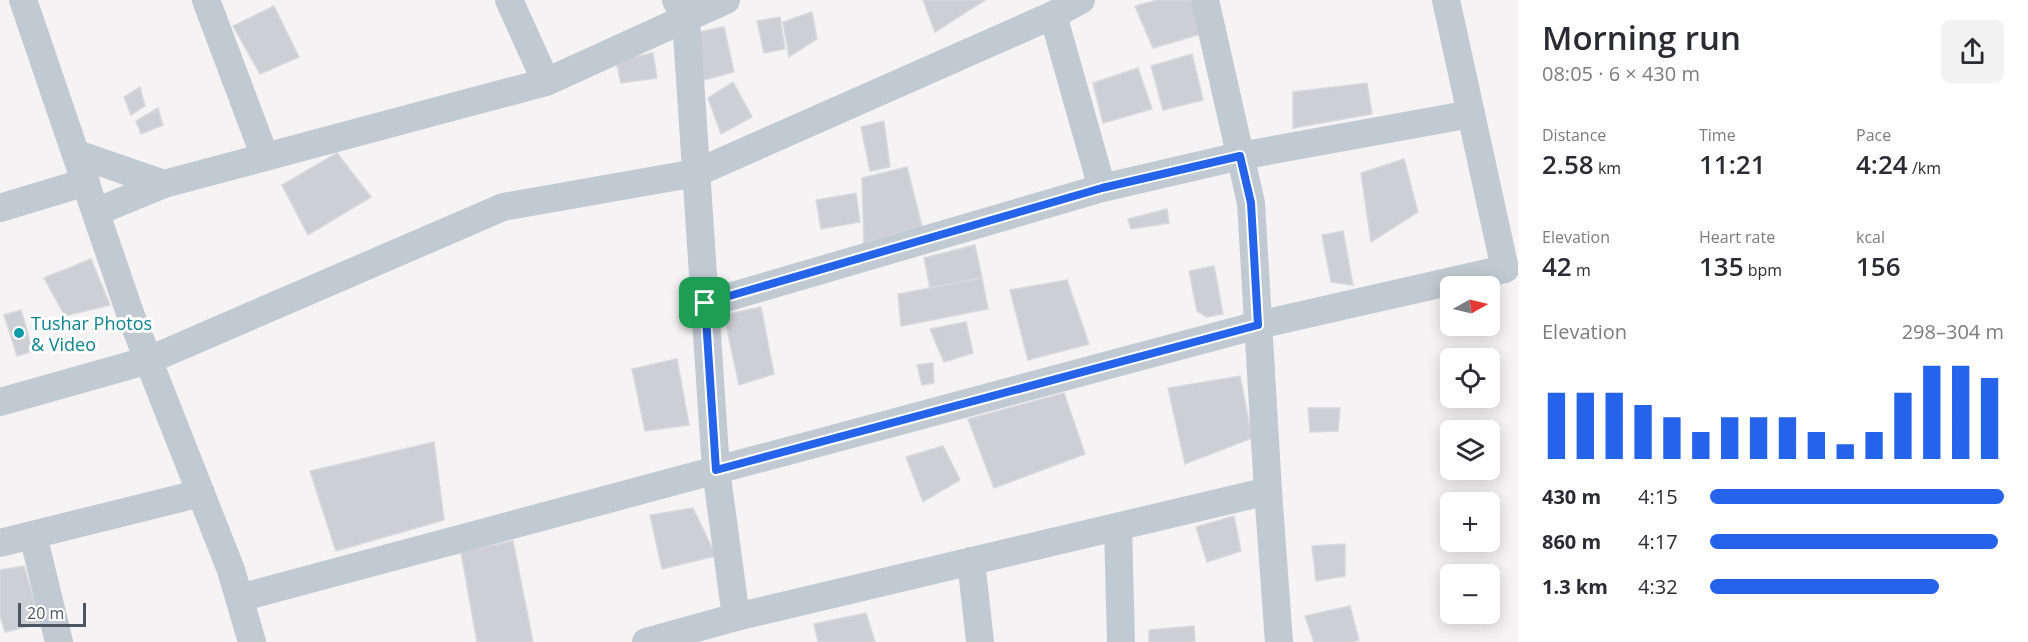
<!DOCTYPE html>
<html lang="en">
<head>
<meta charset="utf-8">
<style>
	:root { --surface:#fff; --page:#f2f2f3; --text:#2b2b33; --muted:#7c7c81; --accent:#2563eb }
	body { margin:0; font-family:"Open Sans",sans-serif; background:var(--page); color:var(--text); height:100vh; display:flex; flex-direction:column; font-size:22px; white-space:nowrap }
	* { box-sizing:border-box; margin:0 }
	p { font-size:20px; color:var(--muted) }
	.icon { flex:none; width:33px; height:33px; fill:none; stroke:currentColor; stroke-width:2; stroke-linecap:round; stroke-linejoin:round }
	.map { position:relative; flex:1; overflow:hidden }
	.side { display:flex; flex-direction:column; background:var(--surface); width:510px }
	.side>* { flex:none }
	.needle { width:39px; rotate:82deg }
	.fabs { position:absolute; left:1440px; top:276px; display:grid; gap:12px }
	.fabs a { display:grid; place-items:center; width:60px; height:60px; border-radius:9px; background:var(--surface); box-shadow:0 3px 15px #0003; font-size:30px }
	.scale { position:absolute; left:18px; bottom:15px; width:68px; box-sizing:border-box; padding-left:6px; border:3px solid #4a5661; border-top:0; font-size:16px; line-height:21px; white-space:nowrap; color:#4a5661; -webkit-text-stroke:4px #fff; paint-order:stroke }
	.pin { position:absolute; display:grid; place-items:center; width:51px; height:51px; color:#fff; margin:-26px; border-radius:12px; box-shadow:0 3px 9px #0006 }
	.round { display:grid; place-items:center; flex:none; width:63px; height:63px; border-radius:9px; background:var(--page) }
	.head { display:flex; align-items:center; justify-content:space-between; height:102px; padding:0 24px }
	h1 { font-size:33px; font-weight:600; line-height:45px }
	.stats { display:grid; grid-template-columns:repeat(3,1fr); gap:9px; height:102px; padding:6px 24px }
	.stats div { display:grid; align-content:center }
	.stats b { font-size:26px; font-weight:600 }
	.stats small { font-size:16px; font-weight:400 }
	.stats p { font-size:16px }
	.chart { height:168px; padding:12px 24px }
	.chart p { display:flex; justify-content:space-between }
	.chart svg { width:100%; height:108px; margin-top:6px; stroke:var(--accent); stroke-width:6 }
	ul { padding:0 24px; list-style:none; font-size:20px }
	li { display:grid; grid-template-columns:96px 72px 1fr; align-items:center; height:45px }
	li i { height:15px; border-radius:8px; background:var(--accent) }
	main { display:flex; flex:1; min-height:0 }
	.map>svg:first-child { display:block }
</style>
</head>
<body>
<main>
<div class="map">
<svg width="1518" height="642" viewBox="0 0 1518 642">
	<rect width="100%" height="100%" fill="#f5f3f3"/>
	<g fill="#cdcfd5" stroke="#d7d9de" stroke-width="1.5">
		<polygon points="923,0 985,0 935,32"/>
		<polygon points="1158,0 1192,0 1201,34 1153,48 1135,6"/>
		<polygon points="274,6 299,57 260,74 233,26"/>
		<polygon points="812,12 817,39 789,57 783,22"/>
		<polygon points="780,17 785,49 764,53 757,21"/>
		<polygon points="724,27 734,72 704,80 699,32"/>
		<polygon points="653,53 657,78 621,83 616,61"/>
		<polygon points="1192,54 1203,100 1163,110 1151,66"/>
		<polygon points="1138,68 1152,109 1103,123 1093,83"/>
		<polygon points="733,82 752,117 721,134 708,98"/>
		<polygon points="1367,83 1372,114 1293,128 1293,92"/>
		<polygon points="140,87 145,106 131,115 124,97"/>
		<polygon points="158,108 163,125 141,134 136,121"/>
		<polygon points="884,121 890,167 870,171 861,127"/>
		<polygon points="337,153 371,197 308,235 282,185"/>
		<polygon points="1404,159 1418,212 1371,242 1361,173"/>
		<polygon points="907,167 922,226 864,243 862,178"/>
		<polygon points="856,193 860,222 821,229 816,200"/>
		<polygon points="1167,209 1169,223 1131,229 1128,219"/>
		<polygon points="1343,231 1353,285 1331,282 1322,235"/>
		<polygon points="975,245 982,278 930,288 924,258"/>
		<polygon points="91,259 110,305 65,316 44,278"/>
		<polygon points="1214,266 1223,314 1207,317 1197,311 1189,271"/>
		<polygon points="982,278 988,309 901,326 898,294"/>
		<polygon points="1067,280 1089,344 1028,360 1010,290"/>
		<polygon points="761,307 774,374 739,385 724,315"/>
		<polygon points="21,310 33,351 17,356 4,315"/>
		<polygon points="966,322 973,353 944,362 930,329"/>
		<polygon points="677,359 689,425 645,431 632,369"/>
		<polygon points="933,363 934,383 922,385 917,365"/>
		<polygon points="1240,376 1252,438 1185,464 1168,388"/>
		<polygon points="1064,393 1085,454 994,488 968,419"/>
		<polygon points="1308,408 1340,408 1338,431 1310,432"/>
		<polygon points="434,442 444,520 336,551 310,471"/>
		<polygon points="943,446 960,480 923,502 906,457"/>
		<polygon points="693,508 716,556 662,569 650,515"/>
		<polygon points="1234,516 1241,551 1207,562 1196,527"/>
		<polygon points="513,541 533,642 477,642 461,552"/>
		<polygon points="1345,544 1345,576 1316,581 1312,546"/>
		<polygon points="24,566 41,623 5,632 0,616 0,570"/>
		<polygon points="1350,606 1359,640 1352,642 1314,642 1305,616"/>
		<polygon points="866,613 875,642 818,642 814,624"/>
		<polygon points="1194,626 1195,642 1149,642 1149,630"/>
	</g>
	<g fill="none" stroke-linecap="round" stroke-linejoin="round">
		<g stroke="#c1cad2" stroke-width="28">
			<polyline points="23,0 131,316 231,570 252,642"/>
			<polyline points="206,0 265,157"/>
			<polyline points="1205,0 1251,203 1268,491 1279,642"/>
			<polyline points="1053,15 1102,188"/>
			<polyline points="546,82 726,0"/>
			<polyline points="77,154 164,184 546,82 509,0"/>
			<polyline points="0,208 86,182"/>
			<polyline points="96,212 164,184"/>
			<polyline points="705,304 1102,188 1240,156 1471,114"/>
			<polyline points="0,402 149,360 503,207 696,173 1053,15 1081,0"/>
			<polyline points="1118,527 1121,642"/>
			<polyline points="33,535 59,642"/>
			<polyline points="0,543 201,493"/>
			<polyline points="971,561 980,642"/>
			<polyline points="239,598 1258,325 1505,269 1446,0"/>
			<polyline points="736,617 1268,491"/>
			<polyline points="646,642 736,617 716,470 686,19 676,0"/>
		</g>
	</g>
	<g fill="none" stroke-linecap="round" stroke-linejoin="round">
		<g stroke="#fff" stroke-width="12">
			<polygon id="route" points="1240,156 1251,203 1258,325 716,470 705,303 1102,188"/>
		</g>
		<use href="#route" stroke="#2563eb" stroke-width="8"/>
	</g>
	<circle fill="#0f9aa8" stroke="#fff" stroke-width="2" cx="19" cy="333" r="6"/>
	<g text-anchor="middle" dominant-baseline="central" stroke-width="6" stroke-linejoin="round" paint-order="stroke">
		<g font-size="18" fill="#0d838f" stroke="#fff" text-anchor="start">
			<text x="31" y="323">Tushar Photos<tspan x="31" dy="21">&amp; Video</tspan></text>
		</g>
	</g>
</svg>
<div class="fabs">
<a><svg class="needle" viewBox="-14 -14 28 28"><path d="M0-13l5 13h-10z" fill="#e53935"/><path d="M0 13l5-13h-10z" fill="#7c7c81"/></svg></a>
<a><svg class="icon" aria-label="locate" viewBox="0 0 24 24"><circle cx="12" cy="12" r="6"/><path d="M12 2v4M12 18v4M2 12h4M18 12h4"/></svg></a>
<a><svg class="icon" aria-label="layers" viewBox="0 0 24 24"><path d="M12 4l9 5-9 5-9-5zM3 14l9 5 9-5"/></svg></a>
<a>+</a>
<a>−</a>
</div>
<div class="scale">20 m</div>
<div class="pin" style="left:705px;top:303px;background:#1e9e55"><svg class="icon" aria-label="arrive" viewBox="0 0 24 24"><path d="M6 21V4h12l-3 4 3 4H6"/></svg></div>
</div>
<section class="side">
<div class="head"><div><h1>Morning run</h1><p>08:05 · 6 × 430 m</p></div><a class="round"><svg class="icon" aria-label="share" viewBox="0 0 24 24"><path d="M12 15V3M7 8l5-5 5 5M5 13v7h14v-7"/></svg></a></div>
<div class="stats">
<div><p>Distance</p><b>2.58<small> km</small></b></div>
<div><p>Time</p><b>11:21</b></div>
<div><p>Pace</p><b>4:24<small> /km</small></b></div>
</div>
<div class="stats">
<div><p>Elevation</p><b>42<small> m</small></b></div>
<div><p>Heart rate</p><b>135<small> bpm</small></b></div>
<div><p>kcal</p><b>156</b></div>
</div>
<div class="chart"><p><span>Elevation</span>298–304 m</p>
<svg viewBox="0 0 160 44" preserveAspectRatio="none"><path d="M5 44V17M15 44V17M25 44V17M35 44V22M45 44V27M55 44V33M65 44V27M75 44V27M85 44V27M95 44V33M105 44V38M115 44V33M125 44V17M135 44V6M145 44V6M155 44V11"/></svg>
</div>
<ul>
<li><b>430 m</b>4:15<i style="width:100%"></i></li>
<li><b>860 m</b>4:17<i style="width:98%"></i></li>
<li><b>1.3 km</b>4:32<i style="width:78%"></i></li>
</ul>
</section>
</main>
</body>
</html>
